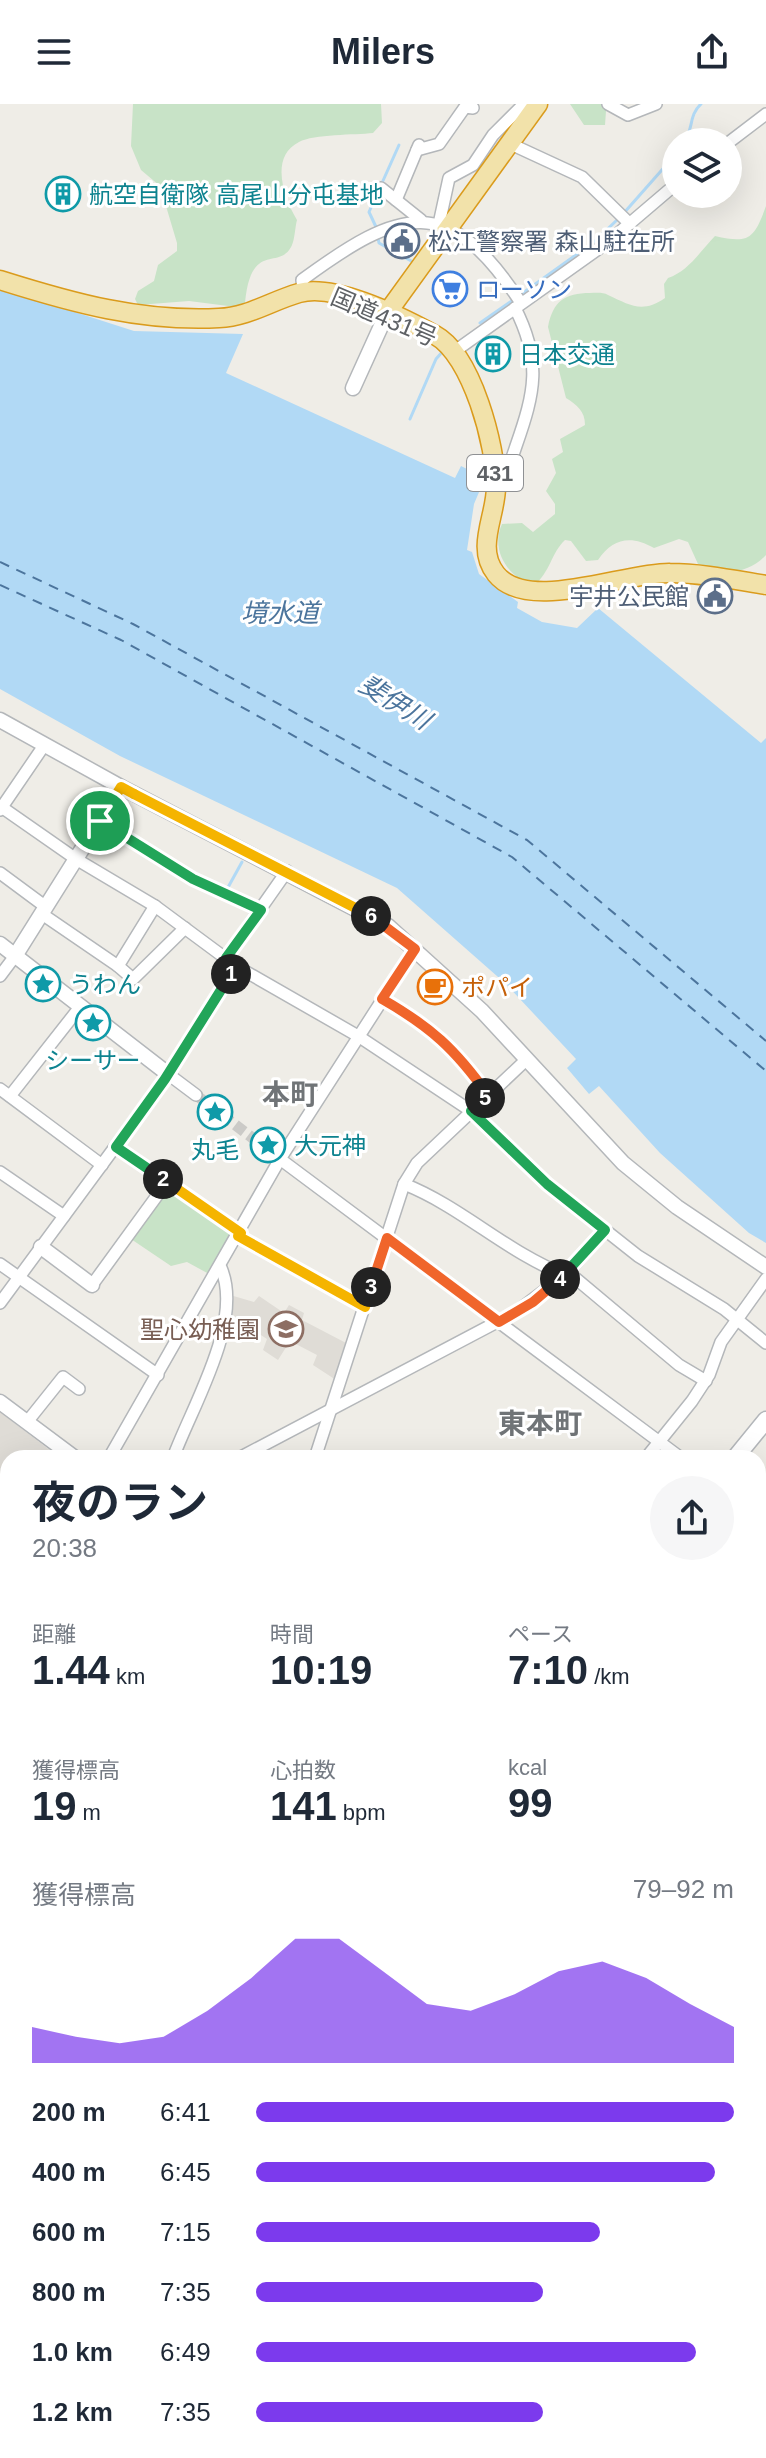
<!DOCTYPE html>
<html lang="ja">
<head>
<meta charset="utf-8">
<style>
	:root { --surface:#fff; --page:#f6f6f7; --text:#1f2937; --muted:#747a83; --accent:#7c3aed }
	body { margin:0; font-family:Helvetica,"Noto Sans JP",sans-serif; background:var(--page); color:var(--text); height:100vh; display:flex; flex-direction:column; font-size:30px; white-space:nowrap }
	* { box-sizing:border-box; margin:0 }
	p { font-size:26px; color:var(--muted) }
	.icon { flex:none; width:44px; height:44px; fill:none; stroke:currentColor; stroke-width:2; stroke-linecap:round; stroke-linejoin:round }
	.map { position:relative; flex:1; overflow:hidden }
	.sheet { position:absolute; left:0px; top:1346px; width:766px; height:1008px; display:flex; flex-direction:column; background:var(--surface); border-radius:24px 24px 0 0; box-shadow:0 8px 32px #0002 }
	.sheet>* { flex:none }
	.tools { position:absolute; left:662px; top:24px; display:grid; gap:16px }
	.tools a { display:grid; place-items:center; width:80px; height:80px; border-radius:50%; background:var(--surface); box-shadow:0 8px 32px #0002; font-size:40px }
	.pin { position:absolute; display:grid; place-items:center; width:68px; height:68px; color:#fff; margin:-34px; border:4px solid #fff; border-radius:50%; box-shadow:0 2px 8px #0007 }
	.km { position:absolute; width:40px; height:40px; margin:-20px; border-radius:50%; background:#222; color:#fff; font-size:22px; line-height:40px; text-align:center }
	.round { display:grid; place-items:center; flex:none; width:84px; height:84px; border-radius:42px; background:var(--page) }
	.headline { display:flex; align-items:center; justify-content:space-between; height:136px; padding:0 32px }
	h1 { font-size:44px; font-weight:700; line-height:60px }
	.metrics { display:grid; grid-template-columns:repeat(3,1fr); gap:12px; height:136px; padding:8px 32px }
	.metrics div { display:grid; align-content:center }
	.metrics b { font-size:40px; font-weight:700 }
	.metrics small { font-size:22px; font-weight:400 }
	.metrics p { font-size:22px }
	.chart { height:224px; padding:16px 32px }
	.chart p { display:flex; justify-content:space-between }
	.chart svg { width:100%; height:144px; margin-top:8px; fill:var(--accent); opacity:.7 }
	ul { padding:0 32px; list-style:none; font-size:26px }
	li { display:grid; grid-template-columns:128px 96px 1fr; align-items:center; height:60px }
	li i { height:20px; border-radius:10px; background:var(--accent) }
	header { display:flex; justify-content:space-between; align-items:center; height:104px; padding:0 32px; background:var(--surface); font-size:36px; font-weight:700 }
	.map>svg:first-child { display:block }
</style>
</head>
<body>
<header><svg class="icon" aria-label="menu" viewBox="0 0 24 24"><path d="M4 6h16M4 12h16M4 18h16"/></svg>Milers<svg class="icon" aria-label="share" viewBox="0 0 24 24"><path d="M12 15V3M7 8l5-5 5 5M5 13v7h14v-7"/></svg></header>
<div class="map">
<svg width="766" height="2354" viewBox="0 0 766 2354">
	<rect width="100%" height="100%" fill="#efede7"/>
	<g fill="#dfdcd6">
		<polygon points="230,1191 254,1198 259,1192 284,1209 289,1201 304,1209 302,1216 348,1240 336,1276 313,1261 317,1251 290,1237 278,1256 263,1246 267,1235 229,1210"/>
		<polygon points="0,1308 60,1354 8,1354 8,1538 0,1548"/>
	</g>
	<g fill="#c8e3c7">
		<path d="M133,0H381L382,19L373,29C355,31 314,30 299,38C269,53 284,94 297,116C295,123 295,134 292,141C280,168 251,135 245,199L236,203L189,197L138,201L135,195L138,187L154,177L158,161L177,147V139L160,82L141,66L131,42Z"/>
		<polygon points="570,0 612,0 606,7 605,21 584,21"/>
		<path d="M766,102V451C749,470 721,473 698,460L688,438L679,435L654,444C631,431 613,434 598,456L586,457L571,437L565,436C551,449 550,469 534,481C508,474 490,446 502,420L522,419L533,428L555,410V400L546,387L556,369L552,355L563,348L560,335L585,321C585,307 577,301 566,294L548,223C553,197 565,189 590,189C596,189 603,188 608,191C630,201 642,210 665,194L664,180L668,174C689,167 701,146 715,132C749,140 754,135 766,102Z"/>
		<polygon points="167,1084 230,1125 232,1136 209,1170 187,1158 171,1162 128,1133"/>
	</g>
	<polygon fill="#b1d9f5" points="0,184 134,227 243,230 226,269 455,374 461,362 485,374 474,400 467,446 472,448 479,470 518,498 517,504 542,518 577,524 598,504 761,639 766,634 766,1139 749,1129 660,1049 599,982 589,990 567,964 576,955 506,880 397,784 120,652 0,585"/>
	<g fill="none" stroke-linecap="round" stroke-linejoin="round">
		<g stroke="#b1d9f5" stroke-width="3">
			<path d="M684,38C694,25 688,12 701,0"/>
			<polyline points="623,110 676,50"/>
			<polyline points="377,125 369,108 399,41"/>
			<polyline points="378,134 379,139 413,158"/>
			<polyline points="520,191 594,138 618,115"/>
			<polyline points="480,219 513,196"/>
			<polyline points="410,315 436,255 444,246"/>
			<polyline points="226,787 242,758"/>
			<polyline points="750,2346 764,2354"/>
		</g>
		<g stroke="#4c759d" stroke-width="2" stroke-dasharray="10 8" stroke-linecap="butt">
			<polyline points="0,458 133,520 527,736 766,937"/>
			<polyline points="0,481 121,536 512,753 766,967"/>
		</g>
		<polyline stroke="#cbcac7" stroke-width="11" stroke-dasharray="11 5.5" stroke-linecap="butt" points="196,991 280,1055"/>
		<g stroke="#b4b7ba" stroke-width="14">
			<g id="minor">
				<polyline points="608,0 628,11 656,0"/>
				<polyline points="728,39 766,10"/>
				<polyline points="515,42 582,73 630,120"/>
				<polyline points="417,46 439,40 465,3 473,4"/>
				<polyline points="381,84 421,116"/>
				<polyline points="396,96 419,41"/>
				<polyline points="439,120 449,74 473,61 493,31 524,0"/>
				<path d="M303,187L302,176C400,104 448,87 521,199"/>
				<polyline points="455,247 608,138 676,80"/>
				<path d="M496,380C507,371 512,354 516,342C535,288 542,257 515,204"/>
				<polyline points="0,702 76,755 155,802 236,862 358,932 471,1007 547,1080 638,1152 724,1205 766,1239"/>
				<polyline points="0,706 45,640"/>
				<polyline points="100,717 193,775 261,806"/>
				<polyline points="0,769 46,803"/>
				<polyline points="42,810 118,862 155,802"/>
				<polyline points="226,854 287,767"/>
				<polyline points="118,862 133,875 185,824"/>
				<polyline points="0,872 15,852"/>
				<path d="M382,895C431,923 455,945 488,991"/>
				<polyline points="168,970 196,991"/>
				<polyline points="0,985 102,1061"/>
				<polyline points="10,992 80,903"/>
				<polyline points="116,1043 241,1129"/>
				<polyline points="280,1055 681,1354"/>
				<polyline points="0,1068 64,1112"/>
				<path d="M404,1080C462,1103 506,1148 565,1171L567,1168"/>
				<polyline points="605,1126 568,1168 679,1261 706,1277"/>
				<polyline points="238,1132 365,1203"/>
				<polyline points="0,1160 158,1271"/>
				<polyline points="92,1181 167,1078"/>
				<polyline points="0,1199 165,975 236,862"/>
				<polyline points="27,1318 63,1273 79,1285"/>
				<polyline points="109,1354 280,1055 415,845"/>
				<path d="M173,1354C192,1302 244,1218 221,1164"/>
				<polyline points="239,1354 516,1208 565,1171"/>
				<polyline points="315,1354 404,1080 417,1059 526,956"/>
				<polyline points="646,1354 692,1297 709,1271 721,1238 766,1175"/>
				<polyline points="758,1411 766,1417"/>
				<polyline points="758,1443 766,1436"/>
				<polyline points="0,1554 8,1543"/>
				<polyline points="0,1665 8,1671"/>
				<polyline points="0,1725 8,1707"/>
				<polyline points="0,1831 8,1834"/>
				<polyline points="758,1859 766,1851"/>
				<polyline points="758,2069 766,2063"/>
				<polyline points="0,2083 8,2072"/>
				<polyline points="0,2091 8,2097"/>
				<polyline points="0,2243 8,2249"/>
				<polyline points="758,2343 766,2348"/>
				<polyline points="595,2346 602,2354"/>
			</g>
		</g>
		<g stroke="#b4b7ba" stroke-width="17">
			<g id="tertiary">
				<polyline points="353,284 387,209"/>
				<polyline points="0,616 121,683"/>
				<polyline points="0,840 168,970"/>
				<polyline points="15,852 121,683 388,822 482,907 623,1059 677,1103 766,1163"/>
				<polyline points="41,1143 92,1181"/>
				<polyline points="0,1298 75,1354"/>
				<polyline points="758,2033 766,2041"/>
				<polyline points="0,2313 8,2288"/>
			</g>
		</g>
		<g stroke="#b3b6ba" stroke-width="19">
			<polyline id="secondary" points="735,1354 766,1316"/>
		</g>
		<g stroke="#e1bf6f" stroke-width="19">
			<g id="primary">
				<polyline points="0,1911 8,1916"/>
				<polyline points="0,1929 8,1934"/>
				<polyline points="489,2346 496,2354"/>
				<polyline points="507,2346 514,2354"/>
			</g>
		</g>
		<g stroke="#da9b1c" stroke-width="21">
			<g id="trunk">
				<path d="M0,176C73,199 141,218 219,214C248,213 271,197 299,189C335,179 402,213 435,231C472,251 496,342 496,383C496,412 475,444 496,470C528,510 625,468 670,469C702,469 735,476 766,481"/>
				<polyline points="387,209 538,0"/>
			</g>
		</g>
		<use href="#minor" stroke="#fff" stroke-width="11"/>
		<use href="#tertiary" stroke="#fff" stroke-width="14"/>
		<use href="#secondary" stroke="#fff" stroke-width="16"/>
		<use href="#primary" stroke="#f5eab6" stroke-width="16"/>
		<use href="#trunk" stroke="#f2e2aa" stroke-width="18"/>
	</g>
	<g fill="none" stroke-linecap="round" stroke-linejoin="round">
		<g stroke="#fff" stroke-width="16">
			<polyline id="split-1" points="100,717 193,775 261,806 226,854 236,862 231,870"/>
		</g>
		<g stroke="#fff" stroke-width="16">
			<polyline id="split-2" points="163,1075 116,1043 165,975 231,870"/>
		</g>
		<g stroke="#fff" stroke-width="16">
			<polyline id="split-3" points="163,1075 241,1129 238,1132 365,1203 371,1183"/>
		</g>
		<g stroke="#fff" stroke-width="16">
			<polyline id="split-4" points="371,1183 387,1134 499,1218 533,1198 560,1175"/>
		</g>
		<g stroke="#fff" stroke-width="16">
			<polyline id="split-5" points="485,994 471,1007 547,1080 605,1126 560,1175"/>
		</g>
		<g stroke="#fff" stroke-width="16">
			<path id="split-6" d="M371,812L415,845L382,895C431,923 455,945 488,991L485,994"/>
		</g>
		<g stroke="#fff" stroke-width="16">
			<polyline id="split-7" points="134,690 371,812"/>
		</g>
		<g stroke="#fff" stroke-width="16">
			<polyline id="split-8" points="100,717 121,683 134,690"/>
		</g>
		<use href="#split-1" stroke="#22a559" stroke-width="10"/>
		<use href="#split-2" stroke="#22a559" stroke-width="10"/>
		<use href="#split-3" stroke="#f5b400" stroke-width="10"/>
		<use href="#split-4" stroke="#f0652b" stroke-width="10"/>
		<use href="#split-5" stroke="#22a559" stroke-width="10"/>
		<use href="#split-6" stroke="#f0652b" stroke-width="10"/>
		<use href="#split-7" stroke="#f5b400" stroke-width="10"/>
		<use href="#split-8" stroke="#f5b400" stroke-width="10"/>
	</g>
	<defs>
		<g id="building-ring" transform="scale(1.8)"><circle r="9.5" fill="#fff" stroke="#0f9aa8" stroke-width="1.5"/><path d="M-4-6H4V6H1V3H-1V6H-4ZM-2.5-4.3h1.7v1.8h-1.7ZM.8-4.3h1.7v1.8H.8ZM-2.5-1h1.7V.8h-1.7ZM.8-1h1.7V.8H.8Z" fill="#0f9aa8"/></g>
		<g id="civic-ring" transform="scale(1.8)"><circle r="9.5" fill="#fff" stroke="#5c6f8a" stroke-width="1.5"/><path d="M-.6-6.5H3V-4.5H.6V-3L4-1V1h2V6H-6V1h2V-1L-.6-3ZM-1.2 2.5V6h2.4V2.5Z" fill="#5c6f8a"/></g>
		<g id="supermarket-ring" transform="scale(1.8)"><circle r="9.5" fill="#fff" stroke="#3f7fe0" stroke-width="1.5"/><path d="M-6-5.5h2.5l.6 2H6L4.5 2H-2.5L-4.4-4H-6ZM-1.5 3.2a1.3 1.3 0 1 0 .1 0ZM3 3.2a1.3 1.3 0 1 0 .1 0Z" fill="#3f7fe0"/></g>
		<g id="sight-ring" transform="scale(1.8)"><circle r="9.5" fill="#fff" stroke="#0f9aa8" stroke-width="1.5"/><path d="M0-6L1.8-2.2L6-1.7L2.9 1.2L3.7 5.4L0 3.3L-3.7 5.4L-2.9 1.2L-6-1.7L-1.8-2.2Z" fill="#0f9aa8"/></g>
		<g id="cafe-ring" transform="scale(1.8)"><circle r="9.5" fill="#fff" stroke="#e8710a" stroke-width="1.5"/><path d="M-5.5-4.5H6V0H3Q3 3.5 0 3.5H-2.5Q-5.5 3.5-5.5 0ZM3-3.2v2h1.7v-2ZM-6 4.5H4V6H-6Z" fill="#e8710a"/></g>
		<g id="school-ring" transform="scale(1.8)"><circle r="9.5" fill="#fff" stroke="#8d6e63" stroke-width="1.5"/><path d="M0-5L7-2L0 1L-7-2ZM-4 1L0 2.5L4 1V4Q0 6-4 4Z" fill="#8d6e63"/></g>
	</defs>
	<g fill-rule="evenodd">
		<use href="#building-ring" x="63" y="90"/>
		<use href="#civic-ring" x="402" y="137"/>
		<use href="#supermarket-ring" x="450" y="185"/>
		<use href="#building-ring" x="493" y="250"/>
		<use href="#civic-ring" x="715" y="492"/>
		<use href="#sight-ring" x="43" y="880"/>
		<use href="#cafe-ring" x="435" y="883"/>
		<use href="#sight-ring" x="93" y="919"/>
		<use href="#sight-ring" x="215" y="1008"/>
		<use href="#sight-ring" x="268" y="1041"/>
		<use href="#school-ring" x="286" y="1225"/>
	</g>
	<g text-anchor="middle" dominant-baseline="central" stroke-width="6" stroke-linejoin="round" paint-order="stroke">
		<rect fill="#fff" stroke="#8f9194" stroke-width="2" x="467" y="351" width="56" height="36" rx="6"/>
		<g font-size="22" font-weight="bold" fill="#5f6266">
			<text x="495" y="369">431</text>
		</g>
		<g font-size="24" fill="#0d838f" stroke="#fff" text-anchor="start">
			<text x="89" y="90">航空自衛隊 高尾山分屯基地</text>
			<text x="519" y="250">日本交通</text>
			<text x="69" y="880">うわん</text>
			<text x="93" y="956" text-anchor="middle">シーサー</text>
			<text x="294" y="1041">大元神</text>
			<text x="215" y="1045" text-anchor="middle">丸毛</text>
		</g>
		<g font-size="24" fill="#4e5e75" stroke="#fff" text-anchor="start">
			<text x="428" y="137">松江警察署 森山駐在所</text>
			<text x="689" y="492" text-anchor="end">宇井公民館</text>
		</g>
		<g font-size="24" fill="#366cbe" stroke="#fff" text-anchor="start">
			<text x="476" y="185">ローソン</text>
		</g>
		<g font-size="24" fill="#5f6266" stroke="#fff">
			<text transform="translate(384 213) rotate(23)">国道431号</text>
		</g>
		<g font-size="24" fill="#c56008" stroke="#fff" text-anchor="start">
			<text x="461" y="883">ポパイ</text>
		</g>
		<g font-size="24" fill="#785e54" stroke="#fff" text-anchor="end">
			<text x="260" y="1225">聖心幼稚園</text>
		</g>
		<g font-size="26" font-style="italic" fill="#4c759d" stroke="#fff">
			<text x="280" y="509">境水道</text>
			<text transform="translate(395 598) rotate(32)">斐伊川</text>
		</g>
		<g font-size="28" font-weight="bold" fill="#707477" stroke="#fff">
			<text x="290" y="990">本町</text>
			<text x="540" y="1319">東本町</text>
		</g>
	</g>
</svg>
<div class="tools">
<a><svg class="icon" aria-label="layers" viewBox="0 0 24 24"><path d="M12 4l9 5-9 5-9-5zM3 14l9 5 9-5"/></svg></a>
</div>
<div class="pin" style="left:100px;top:717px;background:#1e9e55"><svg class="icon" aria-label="arrive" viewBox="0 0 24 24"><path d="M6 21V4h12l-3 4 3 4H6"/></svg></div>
<b class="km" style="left:231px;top:870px">1</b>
<b class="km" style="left:163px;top:1075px">2</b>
<b class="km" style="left:371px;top:1183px">3</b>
<b class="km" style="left:560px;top:1175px">4</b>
<b class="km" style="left:485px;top:994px">5</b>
<b class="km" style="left:371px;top:812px">6</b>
<section class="sheet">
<div class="headline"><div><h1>夜のラン</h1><p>20:38</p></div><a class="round"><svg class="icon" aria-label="share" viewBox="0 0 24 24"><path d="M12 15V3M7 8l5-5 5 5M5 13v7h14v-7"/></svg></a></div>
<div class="metrics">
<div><p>距離</p><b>1.44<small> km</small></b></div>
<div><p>時間</p><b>10:19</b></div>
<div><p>ペース</p><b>7:10<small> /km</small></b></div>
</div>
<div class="metrics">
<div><p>獲得標高</p><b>19<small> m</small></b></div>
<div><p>心拍数</p><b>141<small> bpm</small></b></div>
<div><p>kcal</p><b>99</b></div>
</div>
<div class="chart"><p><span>獲得標高</span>79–92 m</p>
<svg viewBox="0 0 160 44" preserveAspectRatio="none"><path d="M0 44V33L10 36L20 38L30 36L40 28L50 18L60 6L70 6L80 16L90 26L100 28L110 23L120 16L130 13L140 18L150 26L160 33V44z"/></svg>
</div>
<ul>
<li><b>200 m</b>6:41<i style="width:100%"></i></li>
<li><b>400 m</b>6:45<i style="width:96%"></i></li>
<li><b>600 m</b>7:15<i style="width:72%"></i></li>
<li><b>800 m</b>7:35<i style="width:60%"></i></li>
<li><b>1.0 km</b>6:49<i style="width:92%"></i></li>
<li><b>1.2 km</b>7:35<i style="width:60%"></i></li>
</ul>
</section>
</div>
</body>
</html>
